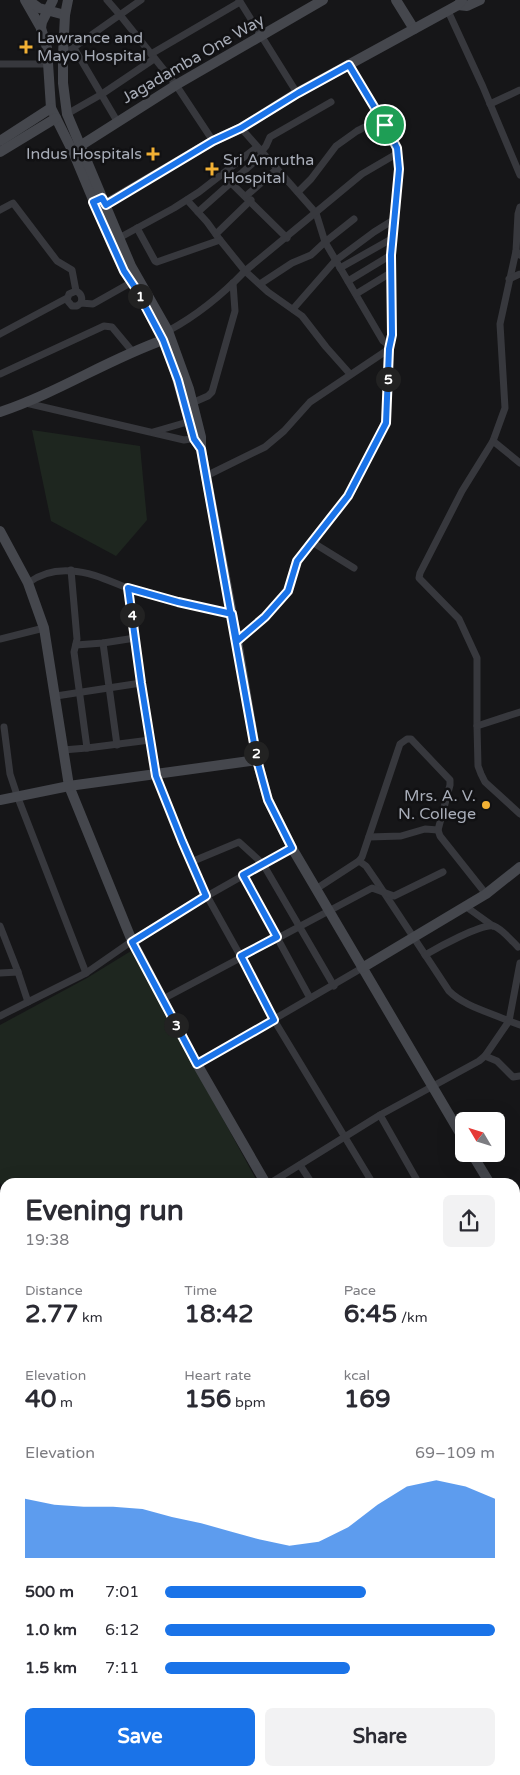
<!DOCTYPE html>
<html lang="en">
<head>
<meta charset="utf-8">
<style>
	:root { --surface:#fff; --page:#f2f2f3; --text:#2b2b33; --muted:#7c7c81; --accent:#1a73e8 }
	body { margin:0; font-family:"Varela Round",sans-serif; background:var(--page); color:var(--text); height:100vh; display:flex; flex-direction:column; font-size:19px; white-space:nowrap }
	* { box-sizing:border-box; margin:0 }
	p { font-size:16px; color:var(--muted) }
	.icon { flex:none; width:28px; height:28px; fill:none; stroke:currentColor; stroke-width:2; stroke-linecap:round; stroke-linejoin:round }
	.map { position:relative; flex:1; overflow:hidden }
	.panel { position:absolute; left:0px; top:1178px; width:520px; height:598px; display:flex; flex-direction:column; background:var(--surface); border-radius:15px 15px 0 0; box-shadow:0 5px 20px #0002 }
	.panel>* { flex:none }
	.needle { width:32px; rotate:308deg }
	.fabs { position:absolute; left:455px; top:1112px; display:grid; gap:10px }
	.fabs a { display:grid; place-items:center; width:50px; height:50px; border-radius:8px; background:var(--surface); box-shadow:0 5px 20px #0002; font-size:25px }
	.pin { position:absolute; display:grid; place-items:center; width:42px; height:42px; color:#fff; margin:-21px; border:2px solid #fff; border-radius:50%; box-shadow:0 1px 5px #0007 }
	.km { position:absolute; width:25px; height:25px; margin:-12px; border-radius:50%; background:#222; color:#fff; font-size:14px; line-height:25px; text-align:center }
	.round { display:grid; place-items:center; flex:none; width:52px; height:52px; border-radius:8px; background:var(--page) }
	.overview { display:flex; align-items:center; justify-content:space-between; height:85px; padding:0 25px }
	h1 { font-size:28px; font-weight:700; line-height:38px }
	.figures { display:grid; grid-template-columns:repeat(3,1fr); gap:8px; height:85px; padding:5px 25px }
	.figures div { display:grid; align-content:center }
	.figures b { font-size:25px; font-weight:700 }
	.figures small { font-size:14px; font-weight:400 }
	.figures p { font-size:14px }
	.chart { height:140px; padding:10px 25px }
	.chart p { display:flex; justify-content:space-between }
	.chart svg { width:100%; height:90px; margin-top:5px; fill:var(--accent); opacity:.7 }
	.primary-button { display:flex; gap:10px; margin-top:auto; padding:10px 25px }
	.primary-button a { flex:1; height:58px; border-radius:8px; background:var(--accent); color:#fff; font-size:20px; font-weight:700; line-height:58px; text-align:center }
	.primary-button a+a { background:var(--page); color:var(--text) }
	ul { padding:0 25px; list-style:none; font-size:16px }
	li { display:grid; grid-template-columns:80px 60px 1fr; align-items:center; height:38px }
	li i { height:12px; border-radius:6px; background:var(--accent) }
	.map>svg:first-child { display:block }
</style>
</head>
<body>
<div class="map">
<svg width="520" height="1775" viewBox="0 0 520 1775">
	<rect width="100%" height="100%" fill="#161618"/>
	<g fill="#1e261f">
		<polygon points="32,430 140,446 147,520 116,556 51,521"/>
		<polygon points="131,951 257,1181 5,1182 5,1189 0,1183 0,1025 87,978"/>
	</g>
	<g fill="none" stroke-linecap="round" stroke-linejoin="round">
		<g stroke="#37383d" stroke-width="7">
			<polyline points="107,0 120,15 176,85 213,141"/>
			<polyline points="239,0 297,93"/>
			<polyline points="448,11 483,87 520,175"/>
			<polyline points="74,48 117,121"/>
			<polyline points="151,54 240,2"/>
			<polyline points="63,55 141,0"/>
			<polyline points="0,64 49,64"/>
			<polyline points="490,104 520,90"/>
			<polyline points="67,114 102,94 154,59"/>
			<polyline points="241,128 316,213 325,242 383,341 390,346"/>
			<polyline points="261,152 266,146 270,137 331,102"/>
			<polyline points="223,175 287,238"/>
			<polyline points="298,192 311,179 336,146 357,131 381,119"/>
			<polyline points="246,196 277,169"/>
			<polyline points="187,200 207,222 220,240 245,271 268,292 302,316 326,347 350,374"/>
			<polyline points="520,207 518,214 516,251 520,255"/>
			<polyline points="0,210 13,203 57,261 72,270 76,291"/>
			<polyline points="198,212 263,154"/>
			<polyline points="137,228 155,261 157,262 220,240"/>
			<polyline points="216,234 251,200"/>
			<polyline points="119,238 174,208 199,192 257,147"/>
			<polyline points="516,251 500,324 505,408 493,441 520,463"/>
			<polyline points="340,268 393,238"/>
			<polyline points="509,279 520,274"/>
			<polyline points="348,281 391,255"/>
			<polyline points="260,284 292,263 311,255 325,242 354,219"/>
			<polyline points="356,294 392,272"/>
			<path d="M81,303C83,298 81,293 76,291L69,294L67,300L72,306H77L81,303L93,304L132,282"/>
			<polyline points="293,309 335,261 374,232 395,219"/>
			<path d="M168,331C196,316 223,294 245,271L362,174L398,153"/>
			<polyline points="0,334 67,298"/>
			<polyline points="0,374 104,326 112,327 132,351"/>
			<polyline points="26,403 184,440 197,438"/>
			<polyline points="192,403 208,396 212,392 235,311 233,283"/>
			<polyline points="153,432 191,421"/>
			<polyline points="493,441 462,491 420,573 419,578 459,619 477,658 477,726 478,766 481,774 485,782 520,814"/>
			<polyline points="206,476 265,447 284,431 310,402 389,349"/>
			<polyline points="312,542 354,568"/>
			<path d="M28,583C40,574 56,570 71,571C93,572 111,582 130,589C164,599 197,607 231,614"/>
			<polyline points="135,638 141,683 156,776 182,841 207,896 241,957 274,1020 372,1182"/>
			<polyline points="0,639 44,628"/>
			<polyline points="237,641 265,617 288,591 297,561 348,496 387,423 389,349 392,335 391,255 399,169 396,144 349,65"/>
			<polyline points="103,643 117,745"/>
			<polyline points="76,645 103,643 135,638 128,588"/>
			<polyline points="56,696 141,683"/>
			<polyline points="477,726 520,712"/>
			<polyline points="4,727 10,774 18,798 86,973"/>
			<polyline points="87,748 150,740"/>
			<polyline points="63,750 87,748 74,652 77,639 71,570"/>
			<polyline points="369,837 401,836 425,829 438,830"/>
			<path d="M359,861L366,866L377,882L449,991C464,1006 489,1012 509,1021L520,963"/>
			<polyline points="191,862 239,842 263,864 334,986"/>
			<polyline points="243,875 310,998"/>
			<polyline points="316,889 359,861 362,857 400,744 407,739 411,739 450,780 450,785 438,830 440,836 486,894"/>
			<polyline points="465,906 493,926"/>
			<polyline points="0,926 18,972 28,1002"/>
			<path d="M425,955C437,948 482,923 494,926C502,929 512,941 518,947"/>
			<polyline points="0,973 18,972"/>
			<polyline points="163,999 372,888 394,896 443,872"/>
			<polyline points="0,1016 86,973 132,941 207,896 292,848"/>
			<polyline points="485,1056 497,1061 513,1077 520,1076"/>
			<polyline points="197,1064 362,968"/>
			<polyline points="380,1115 418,1182"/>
			<polyline points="300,1165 311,1182"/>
			<polyline points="272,1182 380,1115 479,1061 485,1056 509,1021 520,1025"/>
			<polyline points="515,1334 520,1343"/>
			<polyline points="515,1430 520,1439"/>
			<polyline points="515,1556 520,1557"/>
			<polyline points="515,1716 520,1712"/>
			<polyline points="515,1737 520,1746"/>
			<polyline points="483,1770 487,1775"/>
			<polyline points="508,1770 510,1775"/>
			<polyline points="519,1775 520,1774"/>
		</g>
		<g stroke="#45474d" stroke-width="10">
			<polyline points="25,0 41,28 47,48 51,108 74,154 112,245 124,271 136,289 163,340 170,356"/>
			<polyline points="28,0 39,8 65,15"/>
			<polyline points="68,0 65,15 63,55 63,83 67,114 131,266 168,331 189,389 201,437 201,449 237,641 257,760 268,800 292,848 464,1140"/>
			<polyline points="396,0 414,29"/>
			<polyline points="458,5 467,6 480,0"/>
			<polyline points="41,28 42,22 53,0"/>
			<polyline points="0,141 51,108"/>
			<polyline points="80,146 176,85 323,0"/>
			<polyline points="0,152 56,118"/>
			<polyline points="99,208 213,141 241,128 297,93 458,5 462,0"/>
			<polyline points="176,375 194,439 201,449"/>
			<path d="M0,412C57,393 107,360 163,340"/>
			<polyline points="0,531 28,583 44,628 69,786 132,941 197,1064 265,1182"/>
			<polyline points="0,800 69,786 257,760"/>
			<polyline points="362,968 486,894 520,867"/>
			<polyline points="472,1154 489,1182"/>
			<polyline points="0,1195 5,1200"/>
			<polyline points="515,1206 520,1201"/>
			<polyline points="0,1214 5,1220"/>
			<polyline points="515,1226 520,1234"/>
			<polyline points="0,1336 5,1341"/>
			<polyline points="0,1348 5,1353"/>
			<polyline points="0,1553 5,1548"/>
			<polyline points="515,1624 520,1634"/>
			<polyline points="365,1770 369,1775"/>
			<polyline points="376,1770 380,1775"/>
		</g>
		<g stroke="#4a4c52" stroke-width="2" stroke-dasharray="6 5" stroke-linecap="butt">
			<polyline points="0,1284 5,1290"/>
			<polyline points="0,1707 5,1712"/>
			<polyline points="59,1770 63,1775"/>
			<polyline points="415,1770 421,1775"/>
		</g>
	</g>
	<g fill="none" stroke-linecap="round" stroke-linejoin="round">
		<g stroke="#fff" stroke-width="10">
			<polyline id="route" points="385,125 349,65 298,93 241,128 213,141 106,205 102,198 93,202 124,271 136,289 163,340 178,380 194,439 201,449 257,760 268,800 292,848 243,875 277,937 241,956 274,1020 197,1064 132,942 206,896 182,841 156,776 141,683 128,588 178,602 232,614 237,641 265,617 288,591 297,561 348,496 386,423 389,349 392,335 391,255 399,169 397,148 385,125"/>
		</g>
		<use href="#route" stroke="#1a73e8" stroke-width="6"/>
	</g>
	<g fill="#f2b134" stroke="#111113" stroke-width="2">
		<path d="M23.5 39.5h5v5h5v5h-5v5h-5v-5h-5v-5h5z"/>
		<path d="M150.5 146.5h5v5h5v5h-5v5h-5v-5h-5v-5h5z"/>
		<path d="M209.5 161.5h5v5h5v5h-5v5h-5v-5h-5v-5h5z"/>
		<circle cx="486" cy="805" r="5"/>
	</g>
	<g text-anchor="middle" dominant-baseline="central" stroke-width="5" stroke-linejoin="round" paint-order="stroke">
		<g font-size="16" fill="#a8adb8" stroke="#111113" text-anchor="start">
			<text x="37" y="38">Lawrance and<tspan x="37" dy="18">Mayo Hospital</tspan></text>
			<text x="142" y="154" text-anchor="end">Indus Hospitals</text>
			<text x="223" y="160">Sri Amrutha<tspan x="223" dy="18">Hospital</tspan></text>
			<text x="476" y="796" text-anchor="end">Mrs. A. V.<tspan x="476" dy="18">N. College</tspan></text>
		</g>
		<g font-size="16" fill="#a8adb8" stroke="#111113">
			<text transform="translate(193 59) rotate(-30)">Jagadamba One Way</text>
		</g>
	</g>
</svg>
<div class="fabs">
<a><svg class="needle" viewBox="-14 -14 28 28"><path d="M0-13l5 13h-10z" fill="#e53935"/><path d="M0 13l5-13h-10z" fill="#7c7c81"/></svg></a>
</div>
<div class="pin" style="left:385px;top:125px;background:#1e9e55"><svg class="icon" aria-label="arrive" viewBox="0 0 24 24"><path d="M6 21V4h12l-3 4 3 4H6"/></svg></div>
<b class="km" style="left:140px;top:296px">1</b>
<b class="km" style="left:256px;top:753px">2</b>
<b class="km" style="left:176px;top:1025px">3</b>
<b class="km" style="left:132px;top:615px">4</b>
<b class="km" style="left:388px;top:379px">5</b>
<section class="panel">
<div class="overview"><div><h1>Evening run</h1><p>19:38</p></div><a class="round"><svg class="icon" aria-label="share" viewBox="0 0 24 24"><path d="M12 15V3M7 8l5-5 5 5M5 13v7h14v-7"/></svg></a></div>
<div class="figures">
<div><p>Distance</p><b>2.77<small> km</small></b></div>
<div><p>Time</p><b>18:42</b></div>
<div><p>Pace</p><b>6:45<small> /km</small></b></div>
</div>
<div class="figures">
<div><p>Elevation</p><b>40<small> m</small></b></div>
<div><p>Heart rate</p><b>156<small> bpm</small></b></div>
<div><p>kcal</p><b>169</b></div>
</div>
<div class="chart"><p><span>Elevation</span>69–109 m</p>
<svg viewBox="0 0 160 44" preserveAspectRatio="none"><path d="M0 44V15L10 18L20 19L30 19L40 20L50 24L60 27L70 31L80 35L90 38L100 36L110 29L120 18L130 9L140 6L150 9L160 15V44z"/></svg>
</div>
<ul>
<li><b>500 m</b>7:01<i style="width:61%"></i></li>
<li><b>1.0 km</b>6:12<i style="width:100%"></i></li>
<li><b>1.5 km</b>7:11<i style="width:56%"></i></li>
</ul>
<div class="primary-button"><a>Save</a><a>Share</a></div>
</section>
</div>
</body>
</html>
